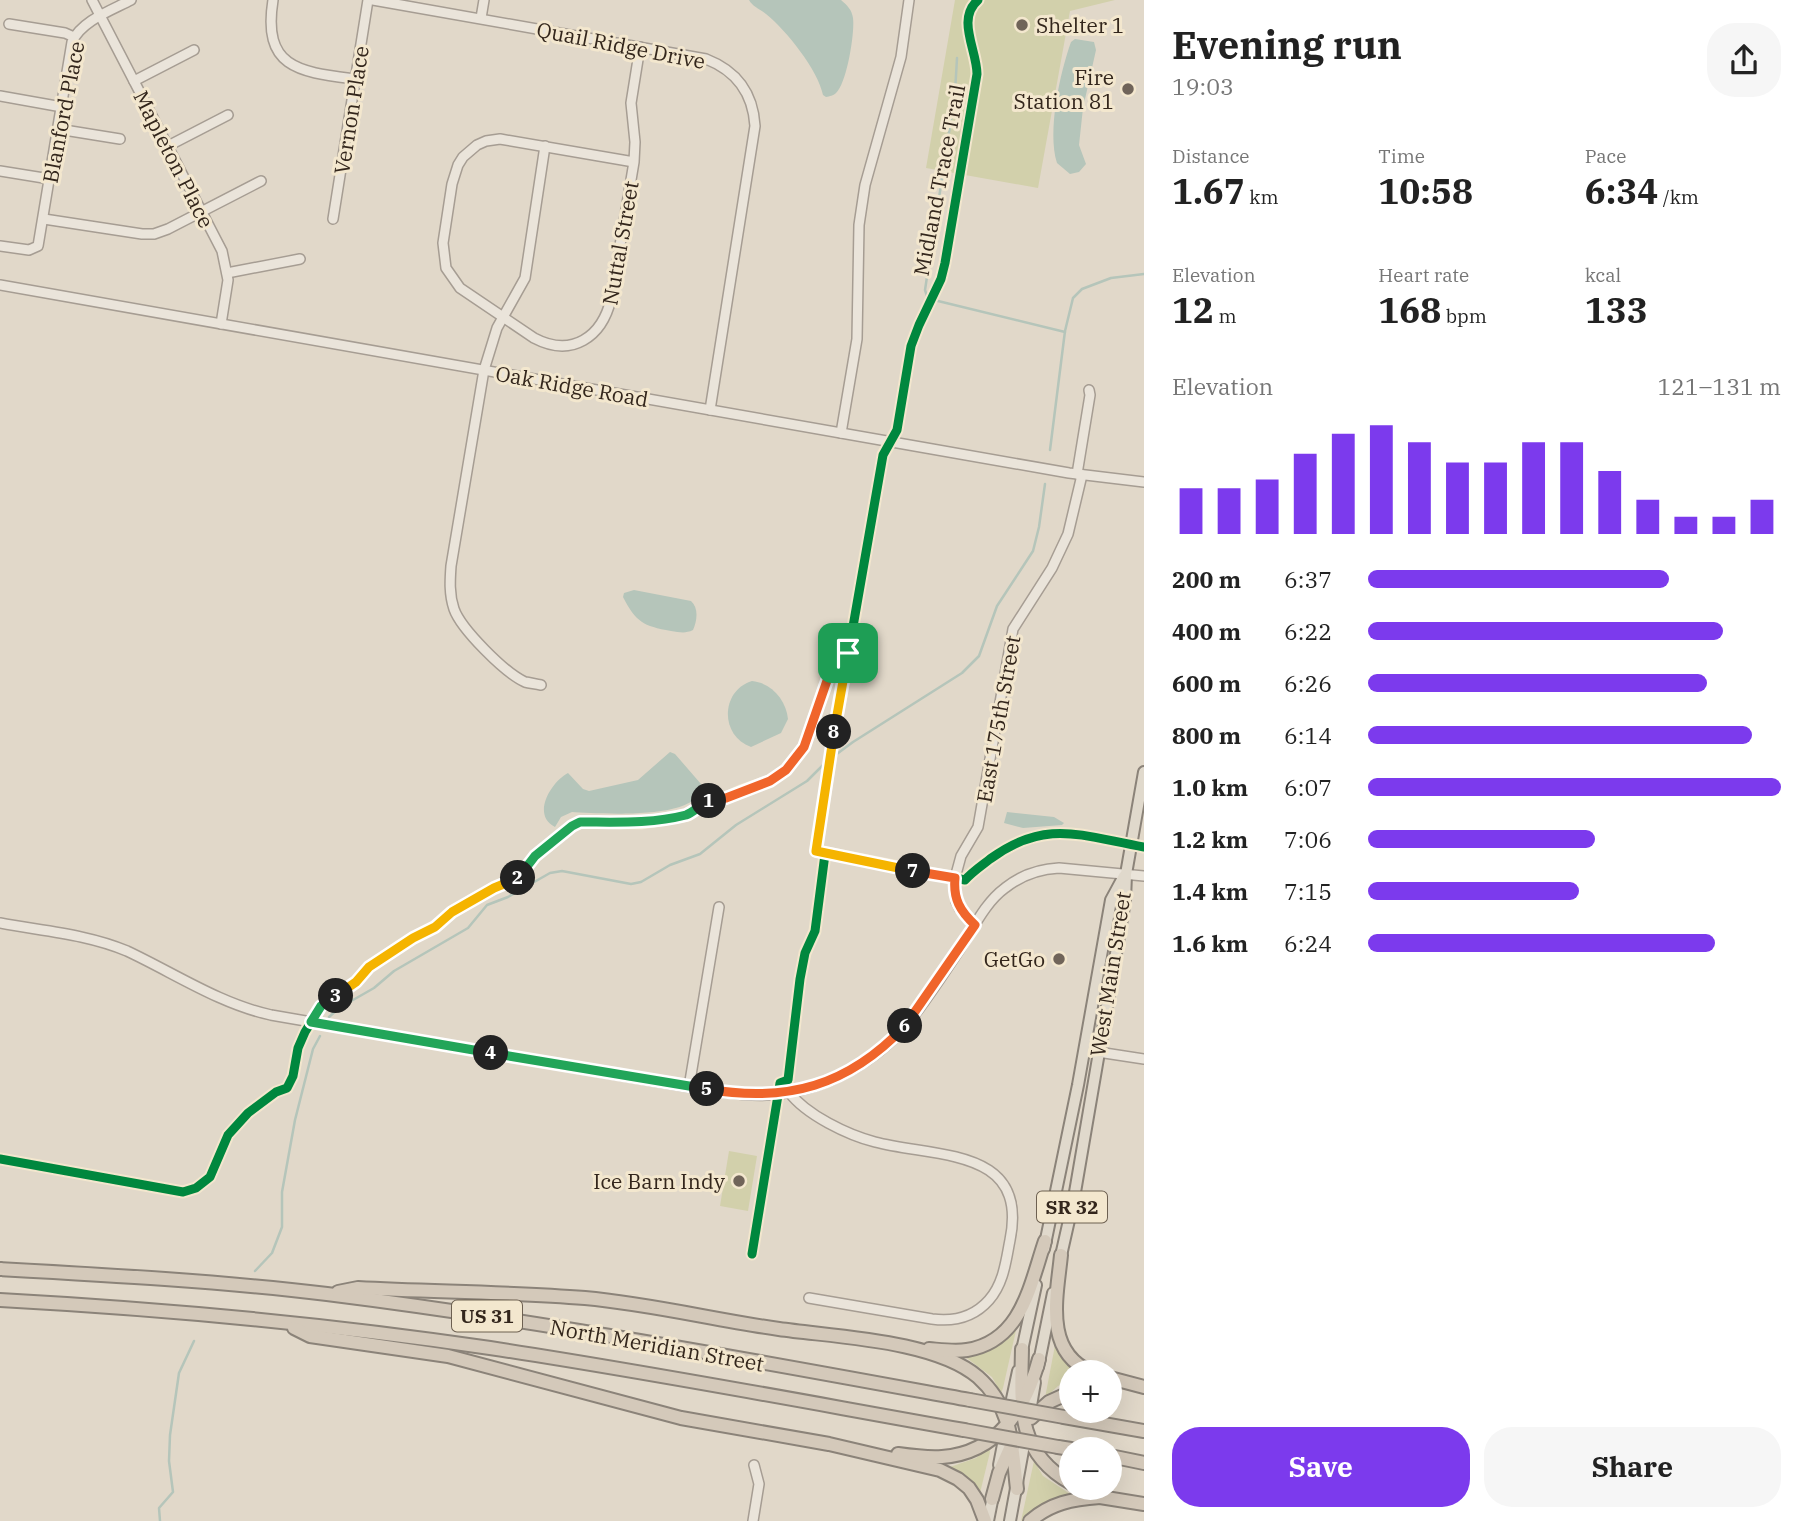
<!DOCTYPE html>
<html lang="en">
<head>
<meta charset="utf-8">
<style>
	:root { --surface:#fff; --page:#f6f6f6; --text:#222; --muted:#767676; --accent:#7c3aed }
	body { margin:0; font-family:"IBM Plex Serif",serif; background:var(--page); color:var(--text); height:100vh; display:flex; flex-direction:column; font-size:26px; white-space:nowrap }
	* { box-sizing:border-box; margin:0 }
	p { font-size:23px; color:var(--muted) }
	.icon { flex:none; width:38px; height:38px; fill:none; stroke:currentColor; stroke-width:2; stroke-linecap:round; stroke-linejoin:round }
	.map { position:relative; flex:1; overflow:hidden }
	.panel { display:flex; flex-direction:column; background:var(--surface); width:665px }
	.panel>* { flex:none }
	.fabs { position:absolute; left:1059px; top:1360px; display:grid; gap:14px }
	.fabs a { display:grid; place-items:center; width:63px; height:63px; border-radius:50%; background:var(--surface); box-shadow:0 7px 28px #0002; font-size:35px }
	.pin { position:absolute; display:grid; place-items:center; width:60px; height:60px; color:#fff; margin:-30px; border-radius:14px; box-shadow:0 4px 10px #0006 }
	.km { position:absolute; width:35px; height:35px; margin:-18px; border-radius:50%; background:#222; color:#fff; font-size:19px; line-height:35px; text-align:center }
	.round { display:grid; place-items:center; flex:none; width:74px; height:74px; border-radius:28px; background:var(--page) }
	.headline { display:flex; align-items:center; justify-content:space-between; height:119px; padding:0 28px }
	h1 { font-size:38px; font-weight:700; line-height:52px }
	.figures { display:grid; grid-template-columns:repeat(3,1fr); gap:10px; height:119px; padding:7px 28px }
	.figures div { display:grid; align-content:center }
	.figures b { font-size:35px; font-weight:700 }
	.figures small { font-size:19px; font-weight:400 }
	.figures p { font-size:19px }
	.chart { height:196px; padding:14px 28px }
	.chart p { display:flex; justify-content:space-between }
	.chart svg { width:100%; height:126px; margin-top:7px; stroke:var(--accent); stroke-width:6 }
	.cta { display:flex; gap:14px; margin-top:auto; padding:14px 28px }
	.cta a { flex:1; height:80px; border-radius:28px; background:var(--accent); color:#fff; font-size:28px; font-weight:700; line-height:80px; text-align:center }
	.cta a+a { background:var(--page); color:var(--text) }
	ul { padding:0 28px; list-style:none; font-size:23px }
	li { display:grid; grid-template-columns:112px 84px 1fr; align-items:center; height:52px }
	li i { height:18px; border-radius:9px; background:var(--accent) }
	main { display:flex; flex:1; min-height:0 }
	.map>svg:first-child { display:block }
</style>
</head>
<body>
<main>
<div class="map">
<svg width="1144" height="1521" viewBox="0 0 1144 1521">
	<rect width="100%" height="100%" fill="#e1d8c9"/>
	<g fill="#d2d0ab">
		<polygon points="955,0 1115,0 1070,11 1038,188 926,168"/>
		<polygon points="729,1151 757,1156 748,1211 720,1206"/>
		<polygon points="1017,1326 1003,1388 1001,1393 992,1377 964,1356"/>
		<polygon points="1056,1340 1081,1372 1071,1372 1071,1381 1058,1386 1045,1398"/>
		<polygon points="989,1447 990,1452 980,1493 966,1476 950,1467 976,1458"/>
		<polygon points="1034,1461 1043,1476 1070,1494 1045,1503 1021,1521"/>
	</g>
	<g fill="#b5c5ba">
		<path d="M749,0H841C847,5 852,10 853,18C855,32 847,83 836,93C833,96 830,96 826,97L823,95C818,70 786,30 766,14C760,9 753,7 749,0Z"/>
		<path d="M1075,39L1094,42L1096,50L1083,108L1079,145L1086,164L1079,172L1070,174L1057,163C1047,131 1060,73 1071,42Z"/>
		<path d="M634,590L691,601C699,608 697,621 693,630C685,634 679,632 671,631C643,626 636,622 623,597L624,593Z"/>
		<path d="M752,681C772,683 786,700 788,719L781,733L751,747C720,736 720,691 752,681Z"/>
		<path d="M670,752L675,754L701,784C705,822 595,813 572,812L561,817L555,827C531,815 551,782 568,773L583,789L589,791L638,780Z"/>
		<polygon points="1007,812 1054,817 1064,823 1062,825 1023,828 1004,823"/>
	</g>
	<g fill="none" stroke-linecap="round" stroke-linejoin="round">
		<g stroke="#b5c5ba" stroke-width="2.5">
			<polyline points="957,58 955,93 925,290 927,296 938,301 1065,332"/>
			<polyline points="1050,450 1065,331 1073,298 1082,289 1111,278 1144,274"/>
			<polyline points="329,1017 339,1008 374,988 394,971 468,928 487,905 508,897 550,873 562,871 631,884 641,882 670,865 700,854 736,825 807,781 826,762 853,742 962,673 979,656 997,606 1033,551 1039,527 1045,484"/>
			<polyline points="255,1271 272,1253 282,1227 282,1192 295,1120 313,1049 320,1036"/>
			<polyline points="160,1521 159,1508 173,1492 169,1461 170,1435 179,1373 194,1341"/>
		</g>
		<g stroke="#a69d93" stroke-width="12">
			<g id="minor">
				<polyline points="92,0 222,251 228,280 221,324"/>
				<path d="M273,0C262,69 300,72 355,79"/>
				<path d="M373,0L706,59C737,71 753,93 755,126L710,410"/>
				<polyline points="481,18 484,0"/>
				<polyline points="9,24 65,33 74,37"/>
				<polyline points="134,81 194,50"/>
				<polyline points="0,96 62,107"/>
				<polyline points="58,129 120,139"/>
				<polyline points="168,146 228,115"/>
				<path d="M634,162L500,139L486,141L477,145L463,157L458,165L452,184L443,243L446,268L460,288L534,338C572,358 602,337 611,299L634,162L635,142L631,103L640,47"/>
				<polyline points="0,171 50,179"/>
				<polyline points="44,219 142,234 154,234 168,229 261,181"/>
				<polyline points="333,219 368,0"/>
				<path d="M0,246L29,250L38,246L72,42C81,21 112,10 131,0"/>
				<polyline points="227,273 300,259"/>
				<polyline points="0,285 932,449 1069,473 1144,482"/>
				<polyline points="841,433 857,339 859,225 865,185 901,57 909,0"/>
				<polyline points="1077,474 1090,395 1089,390"/>
				<path d="M541,685C536,684 530,683 525,682C505,673 461,629 454,609C449,594 450,580 451,566L484,370L497,328L525,278L545,146"/>
				<path d="M0,923C42,931 87,934 127,951C174,973 220,1004 271,1015L689,1087C719,1091 749,1098 779,1094C828,1088 877,1061 908,1023C928,998 946,970 963,944C975,925 986,902 1005,888C1020,876 1039,869 1059,868L1144,876"/>
				<polyline points="975,925 960,909 956,901 955,878 961,856 978,827 1013,629 1052,568 1068,534 1082,475"/>
				<polyline points="1098,1052 1144,1059"/>
				<polyline points="689,1087 719,907"/>
				<path d="M789,1092C806,1115 848,1135 875,1142C936,1158 1029,1147 1010,1240C1006,1260 1004,1283 989,1300C974,1317 954,1322 932,1319L809,1298"/>
				<polyline points="753,1521 759,1484 754,1465"/>
			</g>
		</g>
		<g stroke="#8b8379" stroke-width="14">
			<g id="major">
				<polyline points="1044,1249 1078,1085 1111,900 1124,876"/>
				<polyline points="1060,1260 1074,1198 1125,901 1126,874 1144,772"/>
				<polyline points="1021,1355 1036,1285"/>
				<polyline points="1038,1367 1053,1293"/>
				<polyline points="1009,1413 1018,1371"/>
				<polyline points="1029,1418 1035,1382"/>
				<polyline points="999,1465 1006,1429"/>
				<polyline points="988,1521 994,1491"/>
				<polyline points="1010,1521 1026,1434"/>
			</g>
		</g>
		<g stroke="#8b8379" stroke-width="16">
			<g id="highway">
				<path d="M1061,1255C1057,1296 1043,1351 1091,1372"/>
				<path d="M0,1269C109,1275 219,1281 327,1294C543,1321 756,1361 970,1400"/>
				<path d="M338,1292L358,1288C433,1292 510,1292 585,1298C651,1304 715,1320 779,1329C835,1337 935,1340 978,1377C1013,1408 1012,1446 1017,1489"/>
				<path d="M0,1300C164,1309 328,1324 490,1348C649,1372 806,1402 964,1430"/>
				<polyline points="294,1328 310,1336 448,1356 681,1418 829,1444 940,1470 958,1479 969,1488 977,1500 985,1521"/>
				<path d="M929,1349C941,1350 955,1352 967,1350C1022,1341 1030,1285 1045,1241"/>
				<path d="M1022,1349C1021,1404 1015,1452 1071,1483"/>
				<polyline points="1110,1378 1144,1387"/>
				<polyline points="1064,1417 1144,1431"/>
				<polyline points="1031,1418 1049,1402 1071,1392"/>
				<polyline points="1058,1447 1071,1449"/>
				<path d="M898,1454C912,1456 927,1458 942,1457C998,1453 1026,1408 1039,1359"/>
				<polyline points="1110,1456 1144,1463"/>
				<polyline points="1080,1488 1100,1497 1144,1504"/>
				<polyline points="992,1499 999,1473 1012,1444"/>
				<path d="M1030,1521C1051,1503 1072,1499 1100,1497"/>
			</g>
		</g>
		<use href="#minor" stroke="#eae4da" stroke-width="9"/>
		<use href="#major" stroke="#e0d9cc" stroke-width="10"/>
		<use href="#highway" stroke="#d4c9ba" stroke-width="12"/>
		<g stroke="#8b8379" stroke-width="16" stroke-linecap="butt">
			<g id="highway-bridge">
				<polyline points="970,1400 1064,1417"/>
				<polyline points="964,1430 1058,1447"/>
			</g>
		</g>
		<use href="#highway-bridge" stroke="#d4c9ba" stroke-width="12"/>
		<g stroke="#f3e7ce" stroke-width="13">
			<g id="cycleway">
				<path d="M978,0C956,19 977,50 977,74L945,263L941,279L919,325L911,346L897,430L883,455L833,741L816,851L965,880C972,872 981,866 990,859C1046,818 1081,836 1144,847"/>
				<polyline points="0,1159 183,1192 196,1188 210,1177 228,1135 248,1113 276,1092 287,1088 293,1076 298,1048 305,1032 321,1006 356,982 369,967 413,938 435,927 452,912 494,888 519,877 535,856 572,826 580,822 641,823 688,815 706,801 726,798 741,791 770,781 786,770 804,747 830,672 848,653"/>
				<polyline points="752,1254 780,1083 788,1080 800,979 805,953 815,931 825,854"/>
			</g>
		</g>
		<use href="#cycleway" stroke="#00873e" stroke-width="9"/>
	</g>
	<g fill="none" stroke-linecap="round" stroke-linejoin="round">
		<g stroke="#fff" stroke-width="14">
			<polyline id="split-1" points="709,801 726,798 770,781 786,770 804,747 830,672 848,653"/>
		</g>
		<g stroke="#fff" stroke-width="14">
			<path id="split-2" d="M518,878L535,856L572,826L580,822C616,822 651,824 686,815C694,812 701,804 709,801"/>
		</g>
		<g stroke="#fff" stroke-width="14">
			<polyline id="split-3" points="336,996 356,982 369,967 413,938 435,927 452,912 494,888 518,878"/>
		</g>
		<g stroke="#fff" stroke-width="14">
			<polyline id="split-4" points="336,996 321,1006 311,1022 491,1053"/>
		</g>
		<g stroke="#fff" stroke-width="14">
			<polyline id="split-5" points="491,1053 707,1089"/>
		</g>
		<g stroke="#fff" stroke-width="14">
			<path id="split-6" d="M707,1089C787,1103 848,1086 905,1026"/>
		</g>
		<g stroke="#fff" stroke-width="14">
			<path id="split-7" d="M905,1026L975,925C960,911 953,899 955,878L913,871"/>
		</g>
		<g stroke="#fff" stroke-width="14">
			<polyline id="split-8" points="834,732 816,851 913,871"/>
		</g>
		<g stroke="#fff" stroke-width="14">
			<polyline id="split-9" points="834,732 848,653"/>
		</g>
		<use href="#split-1" stroke="#f0652b" stroke-width="9"/>
		<use href="#split-2" stroke="#22a559" stroke-width="9"/>
		<use href="#split-3" stroke="#f5b400" stroke-width="9"/>
		<use href="#split-4" stroke="#22a559" stroke-width="9"/>
		<use href="#split-5" stroke="#22a559" stroke-width="9"/>
		<use href="#split-6" stroke="#f0652b" stroke-width="9"/>
		<use href="#split-7" stroke="#f0652b" stroke-width="9"/>
		<use href="#split-8" stroke="#f5b400" stroke-width="9"/>
		<use href="#split-9" stroke="#f5b400" stroke-width="9"/>
	</g>
	<g fill="#706459" stroke="#f3e7ce" stroke-width="2.5">
		<circle cx="1022" cy="25" r="7"/>
		<circle cx="1128" cy="89" r="7"/>
		<circle cx="1059" cy="959" r="7"/>
		<circle cx="739" cy="1181" r="7"/>
	</g>
	<g text-anchor="middle" dominant-baseline="central" stroke-width="6" stroke-linejoin="round" paint-order="stroke">
		<g fill="#f3e7ce" stroke="#6d6051" stroke-width="2">
			<rect x="1037" y="1191.5" width="70" height="31" rx="5"/>
			<rect x="452" y="1300.5" width="70" height="31" rx="5"/>
		</g>
		<g font-size="19" font-weight="bold" fill="#33261c">
			<text x="1072" y="1207">SR 32</text>
			<text x="487" y="1316">US 31</text>
		</g>
		<g font-size="21" fill="#33261c" stroke="#f3e7ce" text-anchor="end">
			<text x="1036" y="25" text-anchor="start">Shelter 1</text>
			<text x="1114" y="77">Fire<tspan x="1114" dy="24">Station 81</tspan></text>
			<text x="1045" y="959">GetGo</text>
			<text x="725" y="1181">Ice Barn Indy</text>
		</g>
		<g font-size="21" fill="#33261c" stroke="#f3e7ce">
			<text transform="translate(621 45) rotate(11)">Quail Ridge Drive</text>
			<text transform="translate(351 110) rotate(-81)">Vernon Place</text>
			<text transform="translate(63 112) rotate(-79)">Blanford Place</text>
			<text transform="translate(174 159) rotate(63)">Mapleton Place</text>
			<text transform="translate(939 180) rotate(-79)">Midland Trace Trail</text>
			<text transform="translate(620 243) rotate(-80)">Nuttal Street</text>
			<text transform="translate(572 386) rotate(10)">Oak Ridge Road</text>
			<text transform="translate(998 719) rotate(-80)">East 175th Street</text>
			<text transform="translate(1110 974) rotate(-81)">West Main Street</text>
			<text transform="translate(657 1345) rotate(10)">North Meridian Street</text>
		</g>
	</g>
</svg>
<div class="fabs">
<a>+</a>
<a>−</a>
</div>
<div class="pin" style="left:848px;top:653px;background:#1e9e55"><svg class="icon" aria-label="arrive" viewBox="0 0 24 24"><path d="M6 21V4h12l-3 4 3 4H6"/></svg></div>
<b class="km" style="left:709px;top:801px">1</b>
<b class="km" style="left:518px;top:878px">2</b>
<b class="km" style="left:336px;top:996px">3</b>
<b class="km" style="left:491px;top:1053px">4</b>
<b class="km" style="left:707px;top:1089px">5</b>
<b class="km" style="left:905px;top:1026px">6</b>
<b class="km" style="left:913px;top:871px">7</b>
<b class="km" style="left:834px;top:732px">8</b>
</div>
<section class="panel">
<div class="headline"><div><h1>Evening run</h1><p>19:03</p></div><a class="round"><svg class="icon" aria-label="share" viewBox="0 0 24 24"><path d="M12 15V3M7 8l5-5 5 5M5 13v7h14v-7"/></svg></a></div>
<div class="figures">
<div><p>Distance</p><b>1.67<small> km</small></b></div>
<div><p>Time</p><b>10:58</b></div>
<div><p>Pace</p><b>6:34<small> /km</small></b></div>
</div>
<div class="figures">
<div><p>Elevation</p><b>12<small> m</small></b></div>
<div><p>Heart rate</p><b>168<small> bpm</small></b></div>
<div><p>kcal</p><b>133</b></div>
</div>
<div class="chart"><p><span>Elevation</span>121–131 m</p>
<svg viewBox="0 0 160 44" preserveAspectRatio="none"><path d="M5 44V28M15 44V28M25 44V25M35 44V16M45 44V9M55 44V6M65 44V12M75 44V19M85 44V19M95 44V12M105 44V12M115 44V22M125 44V32M135 44V38M145 44V38M155 44V32"/></svg>
</div>
<ul>
<li><b>200 m</b>6:37<i style="width:73%"></i></li>
<li><b>400 m</b>6:22<i style="width:86%"></i></li>
<li><b>600 m</b>6:26<i style="width:82%"></i></li>
<li><b>800 m</b>6:14<i style="width:93%"></i></li>
<li><b>1.0 km</b>6:07<i style="width:100%"></i></li>
<li><b>1.2 km</b>7:06<i style="width:55%"></i></li>
<li><b>1.4 km</b>7:15<i style="width:51%"></i></li>
<li><b>1.6 km</b>6:24<i style="width:84%"></i></li>
</ul>
<div class="cta"><a>Save</a><a>Share</a></div>
</section>
</main>
</body>
</html>
